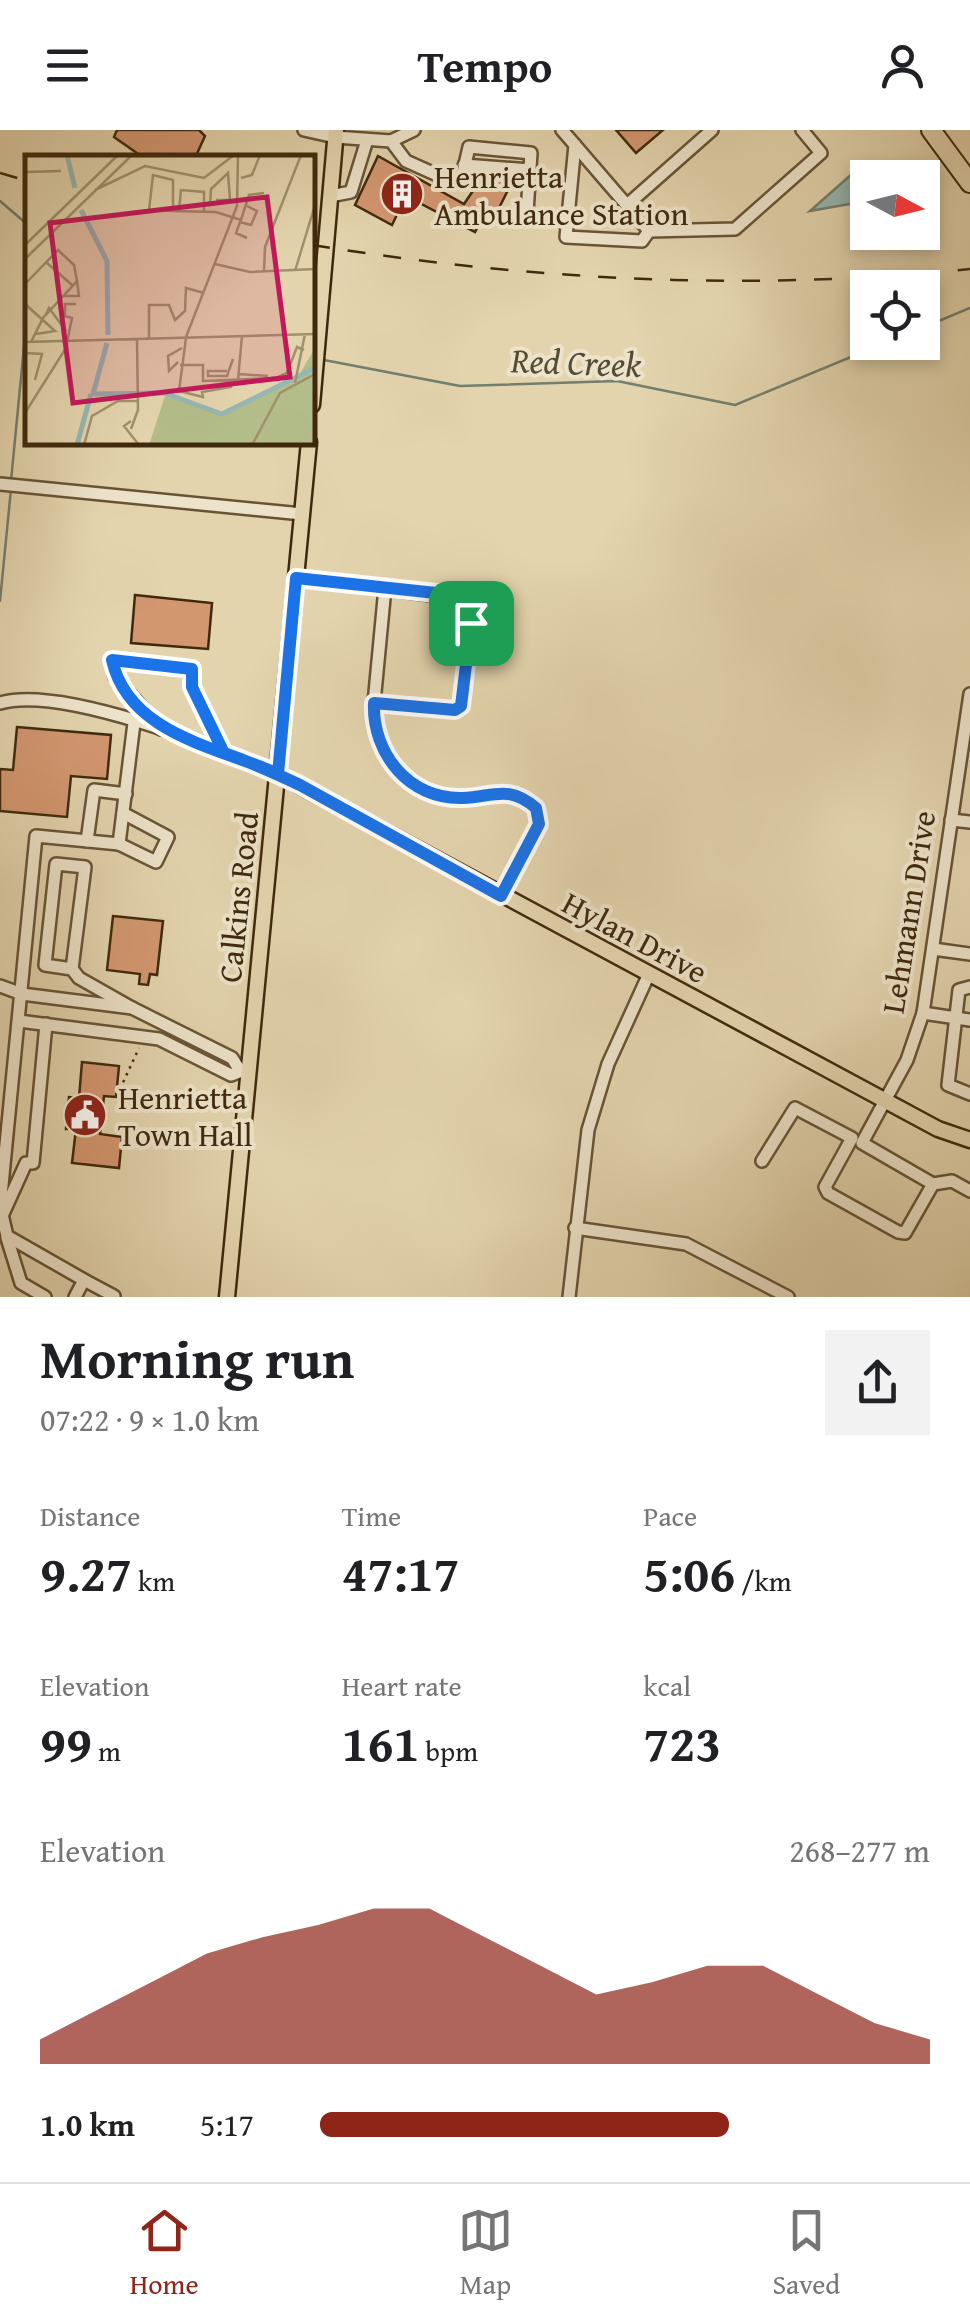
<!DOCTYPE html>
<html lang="en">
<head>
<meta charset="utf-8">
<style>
	:root { --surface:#fff; --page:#f2f2f2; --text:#202124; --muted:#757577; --line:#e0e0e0; --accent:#8f2418 }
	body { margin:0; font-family:"Gentium Book Plus",serif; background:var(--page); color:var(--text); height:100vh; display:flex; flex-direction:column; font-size:38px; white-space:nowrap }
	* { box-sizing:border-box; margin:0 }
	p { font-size:32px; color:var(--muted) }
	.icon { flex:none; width:55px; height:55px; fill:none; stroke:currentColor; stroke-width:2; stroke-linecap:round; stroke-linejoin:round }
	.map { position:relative; height:1167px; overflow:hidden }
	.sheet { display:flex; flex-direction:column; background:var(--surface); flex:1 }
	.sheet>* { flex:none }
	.needle { width:65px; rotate:97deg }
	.buttons { position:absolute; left:850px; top:30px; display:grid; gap:20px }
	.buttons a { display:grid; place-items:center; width:90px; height:90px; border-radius:0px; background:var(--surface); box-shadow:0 5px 15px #0003; font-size:50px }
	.pin { position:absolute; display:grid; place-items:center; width:85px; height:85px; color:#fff; margin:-42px; border-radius:20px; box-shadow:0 5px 15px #0006 }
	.round { display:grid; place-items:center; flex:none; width:105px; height:105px; border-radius:0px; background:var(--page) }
	.head { display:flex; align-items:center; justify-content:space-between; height:170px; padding:0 40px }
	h1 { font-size:55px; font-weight:800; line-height:75px }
	.stats { display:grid; grid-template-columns:repeat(3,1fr); gap:15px; height:170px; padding:10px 40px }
	.stats div { display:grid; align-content:center }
	.stats b { font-size:50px; font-weight:800 }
	.stats small { font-size:28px; font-weight:400 }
	.stats p { font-size:28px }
	.chart { height:280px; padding:20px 40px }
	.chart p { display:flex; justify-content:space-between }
	.chart svg { width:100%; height:180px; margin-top:10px; fill:var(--accent); opacity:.7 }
	ul { padding:0 40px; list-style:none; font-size:32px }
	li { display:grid; grid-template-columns:160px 120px 1fr; align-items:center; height:75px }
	li i { height:25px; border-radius:12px; background:var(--accent) }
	header { display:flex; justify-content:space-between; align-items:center; height:130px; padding:0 40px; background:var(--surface); font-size:45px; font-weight:800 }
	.tabs { display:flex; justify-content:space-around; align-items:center; height:140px; border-top:2px solid var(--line); background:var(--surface); font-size:28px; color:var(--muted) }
	.tabs a { display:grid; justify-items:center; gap:5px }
	.tabs .active { color:var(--accent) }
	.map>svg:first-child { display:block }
</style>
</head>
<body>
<header><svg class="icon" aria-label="menu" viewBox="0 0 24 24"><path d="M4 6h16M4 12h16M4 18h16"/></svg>Tempo<svg class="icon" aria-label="person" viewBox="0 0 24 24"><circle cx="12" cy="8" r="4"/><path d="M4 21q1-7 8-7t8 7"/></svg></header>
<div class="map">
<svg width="970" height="1167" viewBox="0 0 970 1167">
	<rect width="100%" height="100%" fill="#e3d4ad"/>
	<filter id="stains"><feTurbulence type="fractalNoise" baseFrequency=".002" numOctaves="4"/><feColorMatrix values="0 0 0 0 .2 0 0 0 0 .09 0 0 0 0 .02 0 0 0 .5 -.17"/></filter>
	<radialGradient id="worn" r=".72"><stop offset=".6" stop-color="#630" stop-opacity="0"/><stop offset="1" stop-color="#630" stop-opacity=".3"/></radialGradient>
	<polygon fill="#96b7b1" stroke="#737e6f" stroke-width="2.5" points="861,36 872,47 868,48 867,71 810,81"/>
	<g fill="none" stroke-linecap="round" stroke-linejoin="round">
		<g stroke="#737e6f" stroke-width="2.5">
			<polyline points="0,71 28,95"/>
			<polyline points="922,198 970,178"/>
			<polyline points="324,230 460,256 617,251 735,275 887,212"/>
			<polyline points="11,351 28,175"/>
			<polyline points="0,471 11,359"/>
		</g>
	</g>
	<g fill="#d39770" stroke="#3f290d" stroke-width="2.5">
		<polygon points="117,0 199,0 205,6 195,28 144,28 114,7"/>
		<polygon points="616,0 663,0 636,23"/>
		<polygon points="378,26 464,74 483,46 511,54 495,86 486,81 475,102 406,66 392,95 355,75"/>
		<polygon points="135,465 212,473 208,519 131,513"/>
		<polygon points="17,597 111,605 107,649 71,646 67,687 0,681 0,639 13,640"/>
		<polygon points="113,786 163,791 157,845 150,844 148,855 139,854 140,844 107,840"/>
		<polygon points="82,932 119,936 116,967 104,966 100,1004 122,1007 119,1038 72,1033 76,999 66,999 69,967 79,968"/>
	</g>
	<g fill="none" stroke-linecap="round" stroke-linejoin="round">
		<g stroke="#685435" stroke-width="16">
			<g id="minor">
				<polyline points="304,0 335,7 391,11 406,31 455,53 461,52 469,17 531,23 527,82"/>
				<polyline points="562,0 649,101 735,99 821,23 802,0"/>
				<polyline points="391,11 414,0"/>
				<polyline points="575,15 566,107 642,111 649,101"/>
				<polyline points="464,35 530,40"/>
				<polyline points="330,66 351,62 367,10"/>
				<polyline points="627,75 712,0"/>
				<polyline points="0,354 302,384"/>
				<path d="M297,448L471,470L461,576L455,580L374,573C373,620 400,656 448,667C482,675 502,648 536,678L539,694L501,766"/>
				<polyline points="970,564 923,883 907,930 862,1013 933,1054 952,1051 970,1061"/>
				<path d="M0,573C61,555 218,617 278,644"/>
				<polyline points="374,573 385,458"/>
				<polyline points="161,599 115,547 111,530 192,539 192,557 224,623"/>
				<polyline points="951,690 970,692"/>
				<polyline points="87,711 94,660 126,664"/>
				<polyline points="119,714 156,732 168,707 123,683"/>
				<polyline points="933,819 970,824"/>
				<polyline points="72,839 85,737 56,734 45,835 72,839 79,848 132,878"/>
				<polyline points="0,856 22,864 132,878 232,928 239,939"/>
				<polyline points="970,857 959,860 948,955 970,964"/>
				<polyline points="923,883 970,890"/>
				<polyline points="19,891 159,909 231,945 244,940"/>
				<polyline points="762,1031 795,978 852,1008 825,1057 828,1063 898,1102 905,1103 933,1054"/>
				<polyline points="0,1076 36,706 119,714 134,593"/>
				<polyline points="1,1080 7,1106 84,1150"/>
				<polyline points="2,1086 26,1033 33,1033 46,894"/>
				<polyline points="575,1098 686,1114 788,1167"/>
				<polyline points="7,1108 21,1153 45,1167"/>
				<polyline points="75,1167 84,1150 114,1166"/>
				<polyline points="569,1167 588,1000 608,934 648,846"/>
			</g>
		</g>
		<g stroke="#3f290d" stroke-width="19">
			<g id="major">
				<polyline points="312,275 336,0"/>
				<polyline points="278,644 938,999 970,1010"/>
				<polyline points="227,1167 309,312"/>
			</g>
		</g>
		<g stroke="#3f290d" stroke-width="22">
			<polyline id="highway" points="931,0 970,53"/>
		</g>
		<polyline stroke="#3f290d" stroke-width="2.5" stroke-dasharray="2.5 5" stroke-linecap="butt" points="120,959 139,918"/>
		<use href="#minor" stroke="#ede3ca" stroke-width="11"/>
		<use href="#major" stroke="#e3d4ad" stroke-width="14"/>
		<use href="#highway" stroke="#e3d4ad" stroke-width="18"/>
		<g stroke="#3f290d" stroke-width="2.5" stroke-dasharray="18 18" stroke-linecap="butt">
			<polyline points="0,43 28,51"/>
			<path d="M312,115C530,150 750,162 970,139"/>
		</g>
	</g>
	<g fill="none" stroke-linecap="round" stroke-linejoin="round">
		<g stroke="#fff" stroke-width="20">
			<path id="route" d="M471,493L472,477L464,466L296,448L278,644C219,617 129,605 112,530L192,539V557L224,623C250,632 275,643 300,655L501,766L539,694L536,678C508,654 493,667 463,668C409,670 372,623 374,573L455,580L461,576L471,493"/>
		</g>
		<use href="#route" stroke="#1a73e8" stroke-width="12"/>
	</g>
	<defs>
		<g id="building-disc" transform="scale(2.25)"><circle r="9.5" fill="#8f2418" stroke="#ede3ca"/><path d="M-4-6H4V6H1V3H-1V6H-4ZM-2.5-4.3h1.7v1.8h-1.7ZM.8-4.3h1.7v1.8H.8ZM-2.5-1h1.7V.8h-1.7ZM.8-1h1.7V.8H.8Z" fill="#fff"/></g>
		<g id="civic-disc" transform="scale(2.25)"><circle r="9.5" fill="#8f2418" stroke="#ede3ca"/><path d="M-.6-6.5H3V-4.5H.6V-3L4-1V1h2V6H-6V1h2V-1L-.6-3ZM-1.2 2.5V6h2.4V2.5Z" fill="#fff"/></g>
	</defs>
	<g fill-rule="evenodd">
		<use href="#building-disc" x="402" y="64"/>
		<use href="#civic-disc" x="85" y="985"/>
	</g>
	<g text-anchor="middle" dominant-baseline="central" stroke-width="8" stroke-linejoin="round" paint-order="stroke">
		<g font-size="32" fill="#3f290d" stroke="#ede3ca" text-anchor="start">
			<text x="434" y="46">Henrietta<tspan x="434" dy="37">Ambulance Station</tspan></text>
			<text x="118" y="967">Henrietta<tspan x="118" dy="37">Town Hall</tspan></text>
		</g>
		<g font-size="32" fill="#3f290d" stroke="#ede3ca">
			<text transform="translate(238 767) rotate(-84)">Calkins Road</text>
			<text transform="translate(908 782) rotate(-81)">Lehmann Drive</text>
			<text transform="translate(635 807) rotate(28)">Hylan Drive</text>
		</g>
		<g font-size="35" font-style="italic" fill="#554c36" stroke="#ede3ca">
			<text transform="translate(576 232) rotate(2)">Red Creek</text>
		</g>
	</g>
	<g transform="translate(25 25)">
		<rect width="290" height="290" fill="#e3d4ad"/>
		<path d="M290,193V290H124L140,241L199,260L271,225Z" fill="#b3bd8a"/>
		<path fill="none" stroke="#96b7b1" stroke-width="5" d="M42,0L50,33M56,55L82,106L83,180M82,188L68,239L139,238L197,259L290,213M52,290L66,239"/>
		<path fill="none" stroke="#a1906d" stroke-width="2.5" d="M0,17L36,16M216,23L227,20L235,0M70,35L120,11L179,23L209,0M191,45H205L203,18L186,34L185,50L205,45M148,56V25L128,20L124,55L148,56L191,57L216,65L224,40L239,38M154,56L156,35L179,37V56M222,83L211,78L215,67L226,70L232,56L222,51M0,90L93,0M0,104L107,0M22,108L47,130M190,109L225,117L290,114M239,116L240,92L276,0M270,116L290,50M0,129L33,95L49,110L52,126L18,163L6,187M39,141H54L52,126M0,149L30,176L11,179M20,161L24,153L41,176M161,182L212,51L213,0M124,183V150H144L150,165L160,156L161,133L179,138M161,183L154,236L178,242L177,237L206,232L208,225M0,187L290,179M0,198L17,199L10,225M153,207L144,216L143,201L157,193M155,210H178V226L249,223M202,216H183V221H202L208,204M213,219L243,221M253,222L262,218L272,192L279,195M213,225L217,181M270,228L280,179M0,258L41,193L47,163L40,161V149H51M106,266L99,271L114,290M106,274L113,255L112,183M59,290L67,261L93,246H114M227,290L255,238L290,219"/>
		<path fill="#c2185b" fill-opacity="0.15" stroke="#c2185b" stroke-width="5" d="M242,42L265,222L48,248L25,68Z"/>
		<rect width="290" height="290" fill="none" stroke="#3f290d" stroke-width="5"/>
	</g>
	<rect width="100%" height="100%" filter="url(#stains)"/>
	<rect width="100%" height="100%" fill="url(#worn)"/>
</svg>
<div class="buttons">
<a><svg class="needle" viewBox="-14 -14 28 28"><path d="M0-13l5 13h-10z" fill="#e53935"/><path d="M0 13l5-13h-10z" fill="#757577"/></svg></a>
<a><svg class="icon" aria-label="locate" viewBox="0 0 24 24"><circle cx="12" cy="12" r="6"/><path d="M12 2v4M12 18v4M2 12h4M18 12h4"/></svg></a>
</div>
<div class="pin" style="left:471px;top:493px;background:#1e9e55"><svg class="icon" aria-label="arrive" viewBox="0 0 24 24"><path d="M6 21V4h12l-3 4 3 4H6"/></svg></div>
</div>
<section class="sheet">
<div class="head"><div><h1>Morning run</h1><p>07:22 · 9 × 1.0 km</p></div><a class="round"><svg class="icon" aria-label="share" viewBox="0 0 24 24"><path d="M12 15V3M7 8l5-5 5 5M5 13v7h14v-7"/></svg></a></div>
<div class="stats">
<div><p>Distance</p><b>9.27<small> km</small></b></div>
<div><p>Time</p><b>47:17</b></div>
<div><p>Pace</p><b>5:06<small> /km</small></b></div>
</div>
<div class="stats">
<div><p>Elevation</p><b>99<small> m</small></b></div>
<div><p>Heart rate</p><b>161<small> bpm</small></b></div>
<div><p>kcal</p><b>723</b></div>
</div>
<div class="chart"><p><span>Elevation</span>268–277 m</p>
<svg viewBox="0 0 160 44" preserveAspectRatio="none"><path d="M0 44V38L10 31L20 24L30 17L40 13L50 10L60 6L70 6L80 13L90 20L100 27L110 24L120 20L130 20L140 27L150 34L160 38V44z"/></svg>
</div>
<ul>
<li><b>1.0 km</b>5:17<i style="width:67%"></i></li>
</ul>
</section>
<nav class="tabs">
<a class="active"><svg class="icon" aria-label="home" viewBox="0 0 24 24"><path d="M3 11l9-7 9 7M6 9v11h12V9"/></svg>Home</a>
<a><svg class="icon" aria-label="map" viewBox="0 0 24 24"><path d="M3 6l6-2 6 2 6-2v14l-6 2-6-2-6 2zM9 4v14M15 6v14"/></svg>Map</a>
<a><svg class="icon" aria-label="saved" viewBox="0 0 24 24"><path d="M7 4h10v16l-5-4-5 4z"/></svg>Saved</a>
</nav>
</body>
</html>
